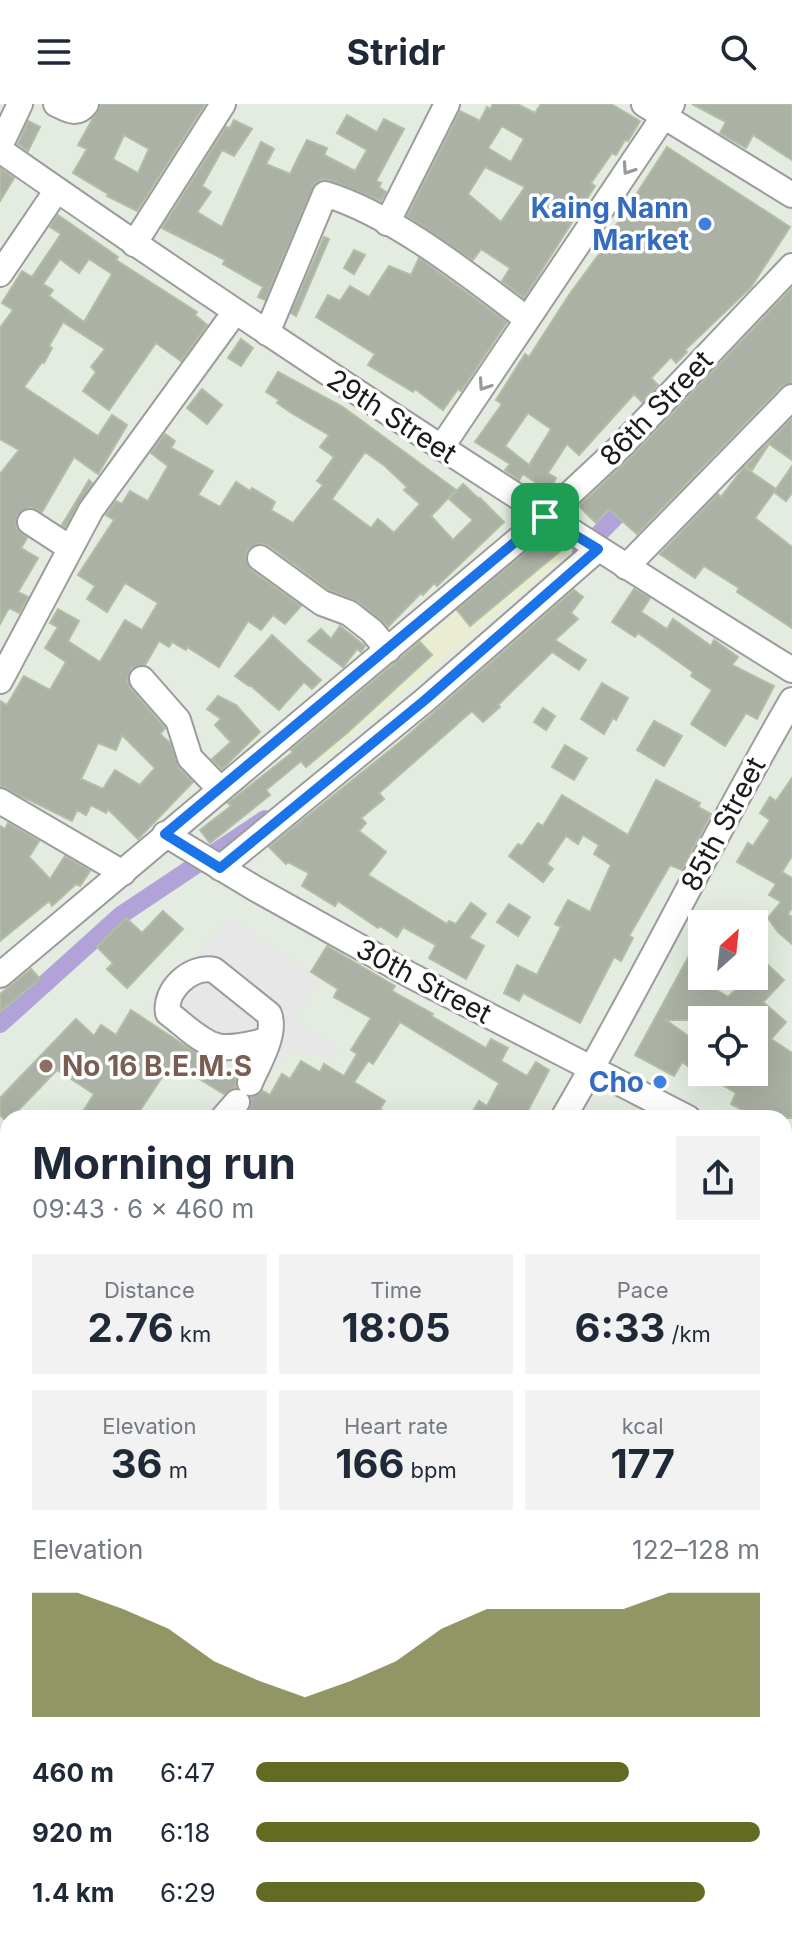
<!DOCTYPE html>
<html lang="en">
<head>
<meta charset="utf-8">
<style>
	:root { --surface:#fff; --page:#f2f2f3; --text:#1f2937; --muted:#747a83; --accent:#636b23 }
	body { margin:0; font-family:Inter,sans-serif; background:var(--page); color:var(--text); height:100vh; display:flex; flex-direction:column; font-size:30px; white-space:nowrap }
	* { box-sizing:border-box; margin:0 }
	p { font-size:26px; color:var(--muted) }
	.icon { flex:none; width:44px; height:44px; fill:none; stroke:currentColor; stroke-width:2; stroke-linecap:round; stroke-linejoin:round }
	.map { position:relative; flex:1; overflow:hidden }
	.sheet { position:absolute; left:0px; top:1006px; width:792px; height:828px; display:flex; flex-direction:column; background:var(--surface); border-radius:24px 24px 0 0; box-shadow:0 8px 32px #0002 }
	.sheet>* { flex:none }
	.needle { width:52px; rotate:27deg }
	.buttons { position:absolute; left:688px; top:806px; display:grid; gap:16px }
	.buttons a { display:grid; place-items:center; width:80px; height:80px; border-radius:0px; background:var(--surface); box-shadow:0 8px 32px #0002; font-size:40px }
	.pin { position:absolute; display:grid; place-items:center; width:68px; height:68px; color:#fff; margin:-34px; border-radius:16px; box-shadow:0 4px 12px #0006 }
	.round { display:grid; place-items:center; flex:none; width:84px; height:84px; border-radius:0px; background:var(--page) }
	.headline { display:flex; align-items:center; justify-content:space-between; height:136px; padding:0 32px }
	h1 { font-size:44px; font-weight:700; line-height:60px }
	.metrics { display:grid; grid-template-columns:repeat(3,1fr); gap:12px; height:136px; padding:8px 32px }
	.metrics div { display:grid; align-content:center; border-radius:0px; background:var(--page); text-align:center }
	.metrics b { font-size:40px; font-weight:700 }
	.metrics small { font-size:22px; font-weight:400 }
	.metrics p { font-size:22px }
	.chart { height:224px; padding:16px 32px }
	.chart p { display:flex; justify-content:space-between }
	.chart svg { width:100%; height:144px; margin-top:8px; fill:var(--accent); opacity:.7 }
	ul { padding:0 32px; list-style:none; font-size:26px }
	li { display:grid; grid-template-columns:128px 96px 1fr; align-items:center; height:60px }
	li i { height:20px; border-radius:10px; background:var(--accent) }
	header { display:flex; justify-content:space-between; align-items:center; height:104px; padding:0 32px; background:var(--surface); font-size:36px; font-weight:700 }
	.map>svg:first-child { display:block }
</style>
</head>
<body>
<header><svg class="icon" aria-label="menu" viewBox="0 0 24 24"><path d="M4 6h16M4 12h16M4 18h16"/></svg>Stridr<svg class="icon" aria-label="search" viewBox="0 0 24 24"><circle cx="10" cy="10" r="6"/><path d="M15 15l6 6"/></svg></header>
<div class="map">
<svg width="792" height="1834" viewBox="0 0 792 1834">
	<rect width="100%" height="100%" fill="#e4ece1"/>
	<polygon fill="#ebedd0" points="553,428 572,446 321,657 301,635"/>
	<polygon fill="#e7e7e7" points="230,815 320,876 294,917 340,946 332,955 293,946 261,975 146,902"/>
	<g fill="none" stroke-linecap="round" stroke-linejoin="round">
		<g stroke="#b1a3d8" stroke-width="18">
			<polyline points="581,448 633,395"/>
			<polyline points="0,920 121,811 265,715"/>
		</g>
	</g>
	<g fill="#abb1a4" stroke="#b1bda4" stroke-width="2" fill-rule="evenodd">
		<path d="M101,0H205L137,107L107,92L108,90L73,69L87,45L78,41ZM124,31L149,45L138,69L113,55Z"/>
		<path d="M493,0H517L535,9L541,0H611L640,17L628,37L625,36L616,51L612,49L591,79L595,82L524,194L502,177L510,164L481,145L473,156L407,112L460,7L480,17L487,3L490,5ZM502,22L524,35L511,58L488,44ZM485,63L525,83L501,118L468,90Z"/>
		<polygon points="692,0 792,0 792,56 753,31 746,44 737,39 720,29 726,18"/>
		<polygon points="347,11 377,28 384,15 404,25 376,77 381,79 379,83 386,88 381,97 330,76 322,75 315,79 265,196 258,193 263,183 223,160 225,156 162,124 226,23 230,24 234,16 252,25 234,52 222,46 202,82 211,88 197,108 222,123 261,38 274,45 266,60 290,70 307,36 327,44 324,51 355,67 367,46 337,29"/>
		<polygon points="28,17 40,23 28,47 18,40"/>
		<path d="M667,43L790,123L751,183L685,246L687,248L676,259L671,253L651,274L658,281L642,298L634,290L579,351L567,340L548,369L556,374L549,387L523,370L519,376L505,366L510,360L475,338L502,300L496,296L525,250L529,253L569,191L613,131L611,129ZM528,309L551,325L529,361L505,342Z"/>
		<polygon points="0,64 14,74 0,97"/>
		<path d="M58,111L118,153L116,156L197,208L195,211L207,221L181,257L156,239L109,306L83,287L96,268L91,263L105,245L63,218L49,242L52,244L44,259L42,258L24,283L98,332L112,311L127,321L98,370L74,353L42,408L30,403L17,411L16,424L27,434L21,444L38,454L18,488L28,493L19,509L9,504L0,520V370L19,346L0,335V224L13,206L2,199L22,167L32,173L61,130L50,123ZM60,155L79,169L89,155L112,170L84,218L49,192L53,186L43,180Z"/>
		<polygon points="324,133 329,135 296,212 291,209"/>
		<polygon points="354,146 365,151 354,170 344,164"/>
		<polygon points="419,154 507,218 461,287 458,285 443,306 415,285 413,288 368,261 375,250 316,213 328,191 340,197 350,182 369,193 389,162 411,171"/>
		<polygon points="792,184 792,278 781,283 637,430 609,405 596,419 579,402 630,354"/>
		<polygon points="241,235 253,244 241,262 228,254"/>
		<path d="M278,268L343,303L456,386L431,412L453,436L473,416L449,395L463,380L479,395L480,394L504,418L437,482L434,479L423,491L421,489L388,523L358,497L329,486L269,442L261,439L248,445L245,453L251,466L301,502L285,520L273,511L261,526L248,517L219,563L187,543L186,546L172,538L169,543L159,537L145,561L132,564L127,577L130,584L165,624L160,630L170,639L179,664L193,678L138,735L108,705L106,709L91,701L86,711L77,706L72,717L0,682V597L7,601L24,572L50,586L66,558L45,544L58,523L50,519L58,505L79,517L68,537L100,558L125,516L142,526L158,499L125,479L107,508L87,495L95,482L78,471L114,416L106,411L116,397L122,400L130,387L148,397L168,362L151,349L165,330L175,337L171,344L213,367L198,391L220,403L236,378L250,387L252,384L275,398L271,406L293,419L323,381L317,377L334,353L320,343L329,331L293,310L277,299L279,296L266,288ZM365,348L385,362L407,383L404,386L420,400L394,429L378,415L371,424L332,395ZM122,631L155,664L140,681L115,666L103,685L81,675L98,639L116,646Z"/>
		<polygon points="202,285 222,301 207,320 187,304"/>
		<polygon points="792,314 792,356 769,340 752,366 746,362"/>
		<polygon points="792,362 792,389 786,397 774,388"/>
		<polygon points="744,363 776,385 755,414 792,443 792,524 737,488 739,484 704,462 695,474 660,450 718,390 721,393"/>
		<polygon points="89,376 92,379 65,423 62,421"/>
		<polygon points="548,430 565,443 470,522 457,506"/>
		<polygon points="634,485 650,494 641,508 667,525 673,515 711,542 714,536 738,553 732,561 774,582 757,615 746,609 725,642 691,620 712,586 691,572 693,568 638,529 635,533 612,518"/>
		<polygon points="574,486 583,493 571,509 578,515 555,536 586,556 579,566 552,548 498,601 500,603 483,618 472,607 379,689 384,695 361,714 366,719 359,727 386,748 368,771 447,820 449,817 456,820 471,799 486,810 469,834 484,842 466,875 429,854 436,841 403,823 397,833 380,822 378,824 338,797 335,802 302,782 309,769 288,758 286,760 269,743 400,638"/>
		<polygon points="340,522 365,542 361,548 357,545 343,563 308,537 321,525 331,535"/>
		<polygon points="272,531 321,576 312,585 304,578 279,606 250,581 249,582 235,572"/>
		<polygon points="420,538 432,551 347,629 306,663 301,657 266,686 270,691 210,739 200,726 231,702 228,699 293,648 291,646"/>
		<polygon points="602,579 628,594 616,616 613,614 604,630 581,615"/>
		<polygon points="218,592 236,601 260,628 222,665 212,655 231,638 215,621 221,615 207,605"/>
		<polygon points="543,604 555,612 546,626 534,618"/>
		<polygon points="654,617 682,632 664,662 637,646"/>
		<polygon points="565,641 587,654 574,676 552,663"/>
		<polygon points="792,674 792,752 782,768 792,774 792,804 788,810 792,813 792,840 778,828 768,814 781,798 769,791 776,780 737,758 748,739 753,742 770,716 760,709 770,693 776,697"/>
		<polygon points="656,676 700,699 698,703 711,710 682,766 670,761 629,832 633,834 621,857 614,853 580,919 523,889 519,897 504,889 517,861 537,871 561,823 555,820 568,796 590,808 611,761 594,750 599,741 583,731 578,740 566,732 547,760 553,765 543,778 509,752 518,740 522,742 538,719 543,722 562,691 628,731"/>
		<polygon points="8,719 39,737 29,753 50,775 65,752 90,767 80,782 76,780 52,802 49,797 0,837 0,722 5,725"/>
		<polygon points="509,800 530,813 518,832 497,818"/>
		<polygon points="163,807 183,825 127,884 107,865 113,859 97,843 126,814 142,829"/>
		<path d="M702,828V872H708L705,879L728,893L744,878L754,885V871L768,861L784,876L763,898L786,918L771,935L792,949V1014H746L748,1009L731,1000L736,989L702,969V972L682,958L674,972L635,951ZM666,916H754V968H702V942Z"/>
		<polygon points="327,842 395,882 392,887 433,910 431,912 486,944 491,935 508,944 501,957 527,972 536,958 549,966 524,1014 469,1014 479,997 487,1002 499,979 400,918 373,960 368,957 354,978 385,997 380,1005 394,1014 262,1014 249,1006 251,994 263,987 270,991 282,970 290,975 301,957 320,968 324,960 344,972 357,950 351,946 371,914 334,893 338,885 311,868"/>
		<polygon points="31,865 40,875 0,908 0,890"/>
		<polygon points="131,906 196,949 237,971 236,983 224,990 172,958 135,1014 79,1014 94,990 57,966 7,1018 0,1011 0,994 76,915 94,932 101,921 116,931"/>
	</g>
	<g fill="none" stroke-linecap="round" stroke-linejoin="round">
		<g stroke="#9c9c9c" stroke-width="28">
			<g id="minor">
				<path d="M56,0C68,6 77,12 86,0"/>
				<polyline points="644,0 792,91"/>
				<polyline points="0,42 20,0"/>
				<path d="M0,46C259,227 523,399 792,566"/>
				<polyline points="387,119 447,0"/>
				<polyline points="134,140 223,0"/>
				<polyline points="0,170 57,86"/>
				<path d="M267,229L325,90C394,111 470,172 527,215"/>
				<polyline points="441,344 672,0"/>
				<polyline points="30,418 70,444"/>
				<polyline points="260,454 322,499 349,509 372,527 388,546"/>
				<polyline points="626,463 792,293"/>
				<polyline points="142,575 178,616 190,654 220,685"/>
				<polyline points="0,577 91,406 235,208"/>
				<polyline points="0,697 123,769"/>
				<polyline points="165,730 256,785 412,872 688,1014"/>
				<polyline points="220,764 425,596 598,445"/>
				<polyline points="0,871 545,413 619,344 792,162"/>
				<path d="M250,979C258,960 277,930 269,910L214,866C191,861 164,886 168,909C182,919 200,938 217,942C232,946 253,939 268,936"/>
				<polyline points="223,1014 237,998"/>
				<path d="M563,1014C644,877 712,733 792,596"/>
				<polyline points="784,1070 792,1075"/>
				<polyline points="0,1102 8,1090"/>
				<polyline points="0,1291 8,1277"/>
				<polyline points="784,1362 792,1366"/>
				<polyline points="0,1479 8,1466"/>
				<polyline points="784,1545 792,1549"/>
				<polyline points="0,1575 8,1579"/>
				<polyline points="0,1680 8,1667"/>
				<polyline points="784,1710 792,1715"/>
				<polyline points="434,1826 448,1834"/>
				<polyline points="698,1826 703,1834"/>
				<polyline points="66,1834 71,1826"/>
			</g>
		</g>
		<g stroke="#308a08" stroke-width="34">
			<g id="major">
				<polyline points="784,1464 792,1451"/>
				<polyline points="559,1834 563,1826"/>
			</g>
		</g>
		<use href="#minor" stroke="#fff" stroke-width="24"/>
		<use href="#major" stroke="#c0f69c" stroke-width="30"/>
	</g>
	<defs><path id="oneway-chevron" d="M-2-3.5L2.5 0L-2 3.5" fill="none" stroke-width="1.6" stroke-linecap="round" stroke-linejoin="round" transform="scale(2)"/></defs>
	<g stroke="#989898">
		<use href="#oneway-chevron" transform="translate(628 65) rotate(124)"/>
		<use href="#oneway-chevron" transform="translate(484 281) rotate(124)"/>
	</g>
	<g fill="none" stroke-linecap="round" stroke-linejoin="round">
		<g stroke="#fff" stroke-width="16">
			<polygon id="route" points="545,413 598,445 425,596 220,764 165,730"/>
		</g>
		<use href="#route" stroke="#1a73e8" stroke-width="10"/>
	</g>
	<g fill="#3f7fe0" stroke="#fff" stroke-width="3">
		<circle cx="705" cy="120" r="8"/>
		<circle cx="660" cy="978" r="8"/>
	</g>
	<circle fill="#8d6e63" stroke="#fff" stroke-width="3" cx="46" cy="962" r="8"/>
	<g text-anchor="middle" dominant-baseline="central" stroke-width="7" stroke-linejoin="round" paint-order="stroke">
		<g font-size="28" font-weight="bold" fill="#366cbe" stroke="#fff" text-anchor="end">
			<text x="689" y="104">Kaing Nann<tspan x="689" dy="32">Market</tspan></text>
			<text x="644" y="978">Cho</text>
		</g>
		<g font-size="28" fill="#1b1b1b" stroke="#fff">
			<text transform="translate(656 304) rotate(-46)">86th Street</text>
			<text transform="translate(392 312) rotate(33)">29th Street</text>
			<text transform="translate(723 720) rotate(-62)">85th Street</text>
			<text transform="translate(424 877) rotate(28)">30th Street</text>
		</g>
		<g font-size="28" font-weight="bold" fill="#785e54" stroke="#fff" text-anchor="start">
			<text x="62" y="962">No 16 B.E.M.S</text>
		</g>
	</g>
</svg>
<div class="buttons">
<a><svg class="needle" viewBox="-14 -14 28 28"><path d="M0-13l5 13h-10z" fill="#e53935"/><path d="M0 13l5-13h-10z" fill="#747a83"/></svg></a>
<a><svg class="icon" aria-label="locate" viewBox="0 0 24 24"><circle cx="12" cy="12" r="6"/><path d="M12 2v4M12 18v4M2 12h4M18 12h4"/></svg></a>
</div>
<div class="pin" style="left:545px;top:413px;background:#1e9e55"><svg class="icon" aria-label="arrive" viewBox="0 0 24 24"><path d="M6 21V4h12l-3 4 3 4H6"/></svg></div>
<section class="sheet">
<div class="headline"><div><h1>Morning run</h1><p>09:43 · 6 × 460 m</p></div><a class="round"><svg class="icon" aria-label="share" viewBox="0 0 24 24"><path d="M12 15V3M7 8l5-5 5 5M5 13v7h14v-7"/></svg></a></div>
<div class="metrics">
<div><p>Distance</p><b>2.76<small> km</small></b></div>
<div><p>Time</p><b>18:05</b></div>
<div><p>Pace</p><b>6:33<small> /km</small></b></div>
</div>
<div class="metrics">
<div><p>Elevation</p><b>36<small> m</small></b></div>
<div><p>Heart rate</p><b>166<small> bpm</small></b></div>
<div><p>kcal</p><b>177</b></div>
</div>
<div class="chart"><p><span>Elevation</span>122–128 m</p>
<svg viewBox="0 0 160 44" preserveAspectRatio="none"><path d="M0 44V6L10 6L20 11L30 17L40 27L50 33L60 38L70 33L80 27L90 17L100 11L110 11L120 11L130 11L140 6L150 6L160 6V44z"/></svg>
</div>
<ul>
<li><b>460 m</b>6:47<i style="width:74%"></i></li>
<li><b>920 m</b>6:18<i style="width:100%"></i></li>
<li><b>1.4 km</b>6:29<i style="width:89%"></i></li>
</ul>
</section>
</div>
</body>
</html>
